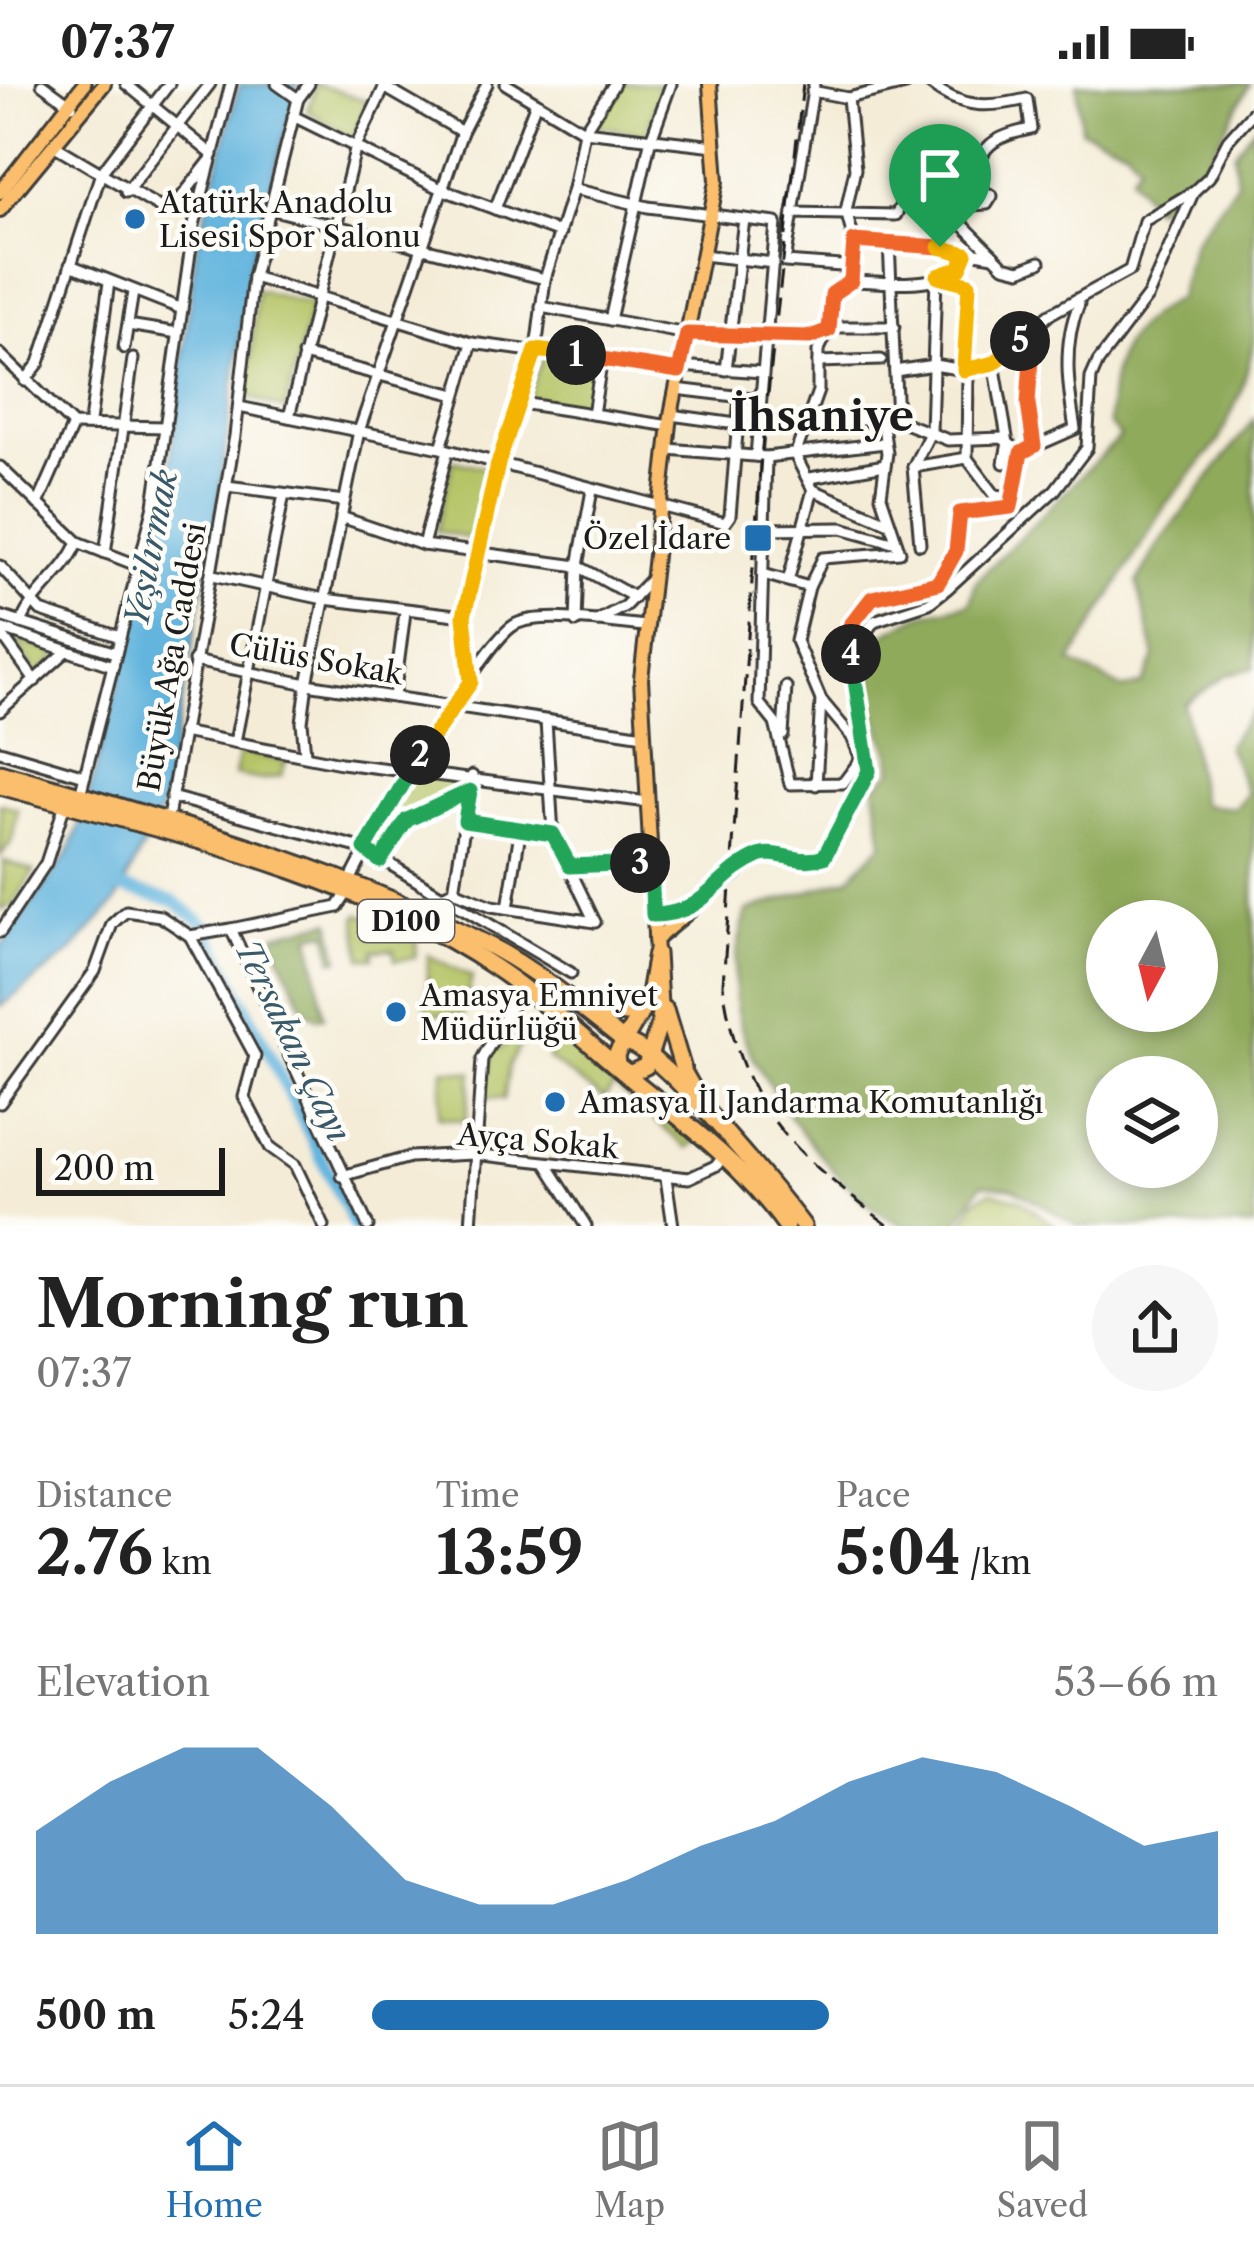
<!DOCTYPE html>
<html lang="en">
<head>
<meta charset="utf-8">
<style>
	:root { --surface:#fff; --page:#f6f6f6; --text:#222; --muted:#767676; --line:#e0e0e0; --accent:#1f6fb2 }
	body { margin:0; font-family:"Libre Caslon Text",serif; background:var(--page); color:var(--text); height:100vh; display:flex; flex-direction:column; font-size:45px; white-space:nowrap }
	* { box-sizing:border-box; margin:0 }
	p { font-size:39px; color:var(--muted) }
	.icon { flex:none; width:66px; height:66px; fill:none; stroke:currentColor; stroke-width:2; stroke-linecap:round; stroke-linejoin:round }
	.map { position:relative; height:1142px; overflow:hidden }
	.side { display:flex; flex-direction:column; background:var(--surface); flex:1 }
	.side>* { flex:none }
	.needle { width:78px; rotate:187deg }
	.buttons { position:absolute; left:1086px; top:816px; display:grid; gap:24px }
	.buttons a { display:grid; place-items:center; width:132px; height:132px; border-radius:50%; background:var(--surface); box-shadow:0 6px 18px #0003; font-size:60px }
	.scale { position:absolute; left:36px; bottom:30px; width:189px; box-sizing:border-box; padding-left:12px; border:6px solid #1c1c1c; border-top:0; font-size:33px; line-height:42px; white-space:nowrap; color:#1c1c1c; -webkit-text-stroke:9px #fdfcf7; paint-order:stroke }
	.pin { position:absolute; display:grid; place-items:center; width:102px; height:102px; color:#fff; margin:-123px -51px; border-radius:50% 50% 50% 0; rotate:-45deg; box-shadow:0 0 12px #0007 }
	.pin .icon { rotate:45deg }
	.km { position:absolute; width:60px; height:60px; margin:-30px; border-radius:50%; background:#222; color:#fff; font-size:33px; line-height:60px; text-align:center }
	.round { display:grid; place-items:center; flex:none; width:126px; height:126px; border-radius:63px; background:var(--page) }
	.headline { display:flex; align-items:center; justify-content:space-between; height:204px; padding:0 36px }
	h1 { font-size:66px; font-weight:700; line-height:90px }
	.metrics { display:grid; grid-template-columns:repeat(3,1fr); gap:18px; height:204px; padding:12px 36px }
	.metrics div { display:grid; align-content:center }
	.metrics b { font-size:60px; font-weight:700 }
	.metrics small { font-size:33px; font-weight:400 }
	.metrics p { font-size:33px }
	.chart { height:336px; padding:24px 36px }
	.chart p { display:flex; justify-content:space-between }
	.chart svg { width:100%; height:216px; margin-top:12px; fill:var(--accent); opacity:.7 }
	ul { padding:0 36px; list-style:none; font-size:39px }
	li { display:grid; grid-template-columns:192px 144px 1fr; align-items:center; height:90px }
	li i { height:30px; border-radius:15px; background:var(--accent) }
	.status { display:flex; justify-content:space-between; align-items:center; height:84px; padding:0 60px; background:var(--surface); direction:ltr }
	.status svg { height:33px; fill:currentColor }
	.menu { display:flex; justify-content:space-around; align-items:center; height:168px; border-top:3px solid var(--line); background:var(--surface); font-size:33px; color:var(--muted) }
	.menu a { display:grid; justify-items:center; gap:6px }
	.menu .current { color:var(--accent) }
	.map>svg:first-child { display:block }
</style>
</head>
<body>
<div class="status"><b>07:37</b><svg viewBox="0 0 49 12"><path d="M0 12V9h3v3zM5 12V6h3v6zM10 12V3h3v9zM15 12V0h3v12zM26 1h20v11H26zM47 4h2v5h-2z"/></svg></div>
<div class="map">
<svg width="1254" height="1142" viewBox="0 0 1254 1142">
	<rect width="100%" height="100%" fill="#fdfcf7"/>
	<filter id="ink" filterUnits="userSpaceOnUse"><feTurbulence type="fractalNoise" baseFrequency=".00833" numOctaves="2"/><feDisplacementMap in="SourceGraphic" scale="24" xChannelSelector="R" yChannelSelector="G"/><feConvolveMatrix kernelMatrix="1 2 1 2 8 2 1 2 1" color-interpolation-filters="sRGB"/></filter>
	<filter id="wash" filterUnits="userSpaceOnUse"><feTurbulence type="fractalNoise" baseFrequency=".004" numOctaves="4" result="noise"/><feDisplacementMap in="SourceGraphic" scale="48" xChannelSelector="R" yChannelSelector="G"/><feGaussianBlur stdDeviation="2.7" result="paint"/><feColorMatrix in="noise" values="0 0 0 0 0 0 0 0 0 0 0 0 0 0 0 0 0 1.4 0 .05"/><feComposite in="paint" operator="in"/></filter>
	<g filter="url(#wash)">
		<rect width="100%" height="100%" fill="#f4ecd7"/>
		<g fill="#b5c466" stroke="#687041" stroke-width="3">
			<polygon points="316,0 368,17 352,54 308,27"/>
			<polygon points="623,0 663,0 646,51 594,41"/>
			<polygon points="257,206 312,221 285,326 248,313"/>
			<polygon points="543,270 590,278 595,284 587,326 528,313"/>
			<polygon points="453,376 492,385 475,456 436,447"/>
			<polygon points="13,555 54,568 57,573 38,591"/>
			<polygon points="239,668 286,677 281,692 262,696 235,691"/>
			<polygon points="412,690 458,697 460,709 408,731 382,765 374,759"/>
			<polygon points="0,719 18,725 12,757 0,772"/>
			<polygon points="4,777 34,787 14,820 0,827"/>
			<polygon points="360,830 417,856 415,874 395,876 394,866 374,867 374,874 362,874 356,833"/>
			<polygon points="428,871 472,893 463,931 427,930"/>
			<polygon points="547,937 695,1058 687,1064 614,1002 604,1015 548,975 557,956 543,944"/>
			<polygon points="518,945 524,954 509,982 504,1015 483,1013 495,963 502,964"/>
			<polygon points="444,985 472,988 466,1037 439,1033"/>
			<polygon points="991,1107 1019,1115 1055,1142 962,1142 976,1116"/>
		</g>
		<g fill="#90aa5b" stroke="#56633c" stroke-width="3" fill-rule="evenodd">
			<polygon points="1077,0 1250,0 1204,83 1154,125 1131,92 1139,79 1126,64 1081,46"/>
			<path d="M1254,42V259L1241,308L1219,357L1166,420L1071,578L1124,605L1143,600L1155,573L1137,499L1158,461L1254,335V584L1228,590L1184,620L1202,721L1234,724L1247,709L1227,661L1254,626V1142H1078L1013,1104L982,1100L955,1142C941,1142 922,1142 908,1142C853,1130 765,1006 745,955C728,913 734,869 747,827L849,794L883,759L875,703L892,687C893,671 887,663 882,649C867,612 867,587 882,551L921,531L970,519L976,497L1120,353L1109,340C1110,276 1121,245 1178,214L1193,158L1237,98L1234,70ZM1197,837V927H1107V837ZM1197,993V1083H1107V993Z"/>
			<polygon points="331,837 339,875 333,876 328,848 311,851 324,933 317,934 304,924 275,860 276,850"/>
		</g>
		<polygon fill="#63b5de" stroke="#40687d" stroke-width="3" points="298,0 249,185 217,429 162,724 116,818 70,869 0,923 0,864 68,770 83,733 165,422 196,165 239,1"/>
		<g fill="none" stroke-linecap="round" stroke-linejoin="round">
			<polyline stroke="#63b5de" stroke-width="3" points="0,539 49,556"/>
			<polyline stroke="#63b5de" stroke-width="12" points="110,801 174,817 206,842 355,1142"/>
		</g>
	</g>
	<g filter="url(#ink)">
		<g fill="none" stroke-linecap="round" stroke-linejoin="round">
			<g stroke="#3c3b38" stroke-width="15">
				<g id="minor">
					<polyline points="42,0 72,22"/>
					<polyline points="126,0 213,71"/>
					<polyline points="277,0 298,15"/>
					<polyline points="506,0 584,47 715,62"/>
					<polyline points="384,3 462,48"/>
					<polyline points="812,7 848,14 906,0"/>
					<polyline points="293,32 441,105 560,149"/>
					<polyline points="55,62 169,129 209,78"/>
					<polyline points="573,105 648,123 776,139 756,372"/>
					<polyline points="126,108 210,0"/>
					<path d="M912,109L910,99L919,97L924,111L940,123L987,120L992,112L974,101C978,61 995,52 1031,45L1027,15C988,24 962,25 930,0"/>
					<polyline points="270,125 545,195"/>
					<polyline points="495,125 536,18"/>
					<polyline points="793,129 814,0"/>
					<polyline points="854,157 921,160 994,172"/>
					<polyline points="889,158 897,336"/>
					<polyline points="702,171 774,179"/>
					<polyline points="70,181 182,225"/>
					<polyline points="855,183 785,178 793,129 896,131 907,107 928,127 963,141 1004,182 1020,186 1040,178"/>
					<polyline points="938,192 969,200 967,374 995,411 1010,413"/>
					<polyline points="253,193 472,259 679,287"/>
					<path d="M851,197C881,197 955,209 966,170"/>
					<polyline points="541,223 687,250 766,255 810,253 833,243 894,243"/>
					<polyline points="610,236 650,58 671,0"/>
					<polyline points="128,241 178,249"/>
					<polyline points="124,264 133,208"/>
					<polyline points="0,270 73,341 166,343"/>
					<polyline points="303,271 456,311"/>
					<polyline points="818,278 881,276"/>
					<polyline points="994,279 1008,359 1004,379"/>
					<polyline points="680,282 762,288"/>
					<polyline points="726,286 744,135"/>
					<polyline points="895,287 934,281 964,286 994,279 1050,230 1130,186 1144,137 1194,107"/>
					<polyline points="25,297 39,279 101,89 169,0"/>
					<polyline points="676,305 760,315"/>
					<polyline points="521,319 670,342"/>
					<polyline points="239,323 441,364 725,439 730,432 740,313"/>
					<polyline points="593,330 602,274"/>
					<polyline points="671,331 758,343"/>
					<polyline points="289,333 356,62 386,0"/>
					<polyline points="808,336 897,336 948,356 1002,354 1021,369"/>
					<polyline points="90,338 109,198"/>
					<path d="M1034,363L1075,345C1068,303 1062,260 1079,220"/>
					<polyline points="441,364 472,259"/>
					<polyline points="668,365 766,373 885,359"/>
					<polyline points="795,371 818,307 818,267 830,244 832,210 854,192 854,157 846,127 855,85 848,14"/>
					<polyline points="795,371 813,406 887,438"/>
					<polyline points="766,373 759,619 775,639 790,700 843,699 861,675 852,653 821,616"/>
					<polyline points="0,383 78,458 139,482"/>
					<polyline points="913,383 967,374"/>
					<polyline points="810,394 885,381"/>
					<polyline points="227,402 344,417"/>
					<polyline points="38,420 73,341"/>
					<polyline points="341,433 423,461 578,482 634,513"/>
					<polyline points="764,445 842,444 896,459"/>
					<polyline points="920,460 913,383 931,347 936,193"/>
					<polyline points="423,461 448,366"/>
					<polyline points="105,469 133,275"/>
					<polyline points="0,482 41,527 120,553"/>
					<polyline points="763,490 809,503"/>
					<polyline points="213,491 324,515 464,532"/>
					<polyline points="788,497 813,406"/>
					<polyline points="0,532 116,569"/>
					<polyline points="597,537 625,522 651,495"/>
					<polyline points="576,538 578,482 592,406"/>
					<path d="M21,539C34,506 65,490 78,458"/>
					<polyline points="0,544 113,582"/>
					<polyline points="0,548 35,597"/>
					<polyline points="858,553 850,541 872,514 938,499 956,467 960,429 1011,423 1021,369 1034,363 1029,320 1033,245"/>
					<polyline points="194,577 307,600 644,651"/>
					<polyline points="471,598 464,532 498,381 536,266 545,195 573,105 584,47 614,0"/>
					<polyline points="394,613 405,528"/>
					<polyline points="0,627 67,567"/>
					<polyline points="546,637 553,750 595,838"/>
					<polyline points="182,648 341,679 648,718"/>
					<polyline points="783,651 786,603"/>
					<polyline points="235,658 284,410"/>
					<polyline points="0,667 85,692"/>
					<polyline points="305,670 302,638 307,600 359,347 462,48 487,0"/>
					<polyline points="816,701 821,616 796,557 809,503 823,474 900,468 881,412 887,369 882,335"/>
					<polyline points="80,711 154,421 194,141 231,0"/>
					<polyline points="171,713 365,765 442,812 454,807 492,822 595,838"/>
					<polyline points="168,734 235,352 253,193 298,15 309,0"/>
					<polyline points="465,737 553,750"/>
					<polyline points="380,777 407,737 469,707"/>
					<polyline points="570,782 651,779"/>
					<path d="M350,797C370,755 484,555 516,540C544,527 615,540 647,542"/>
					<polyline points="454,807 472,692"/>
					<polyline points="347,809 338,823 231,845 368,1142"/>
					<polyline points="442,812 571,889"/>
					<polyline points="508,824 520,748"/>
					<polyline points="692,825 758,773 770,769 796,778 824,773 865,700 869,687 851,570 874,537 929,519 948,504 1055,406 1087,364 1091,294 1098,278 1148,212 1194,107 1209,93 1228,56 1254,27"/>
					<polyline points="0,848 46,779 65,720"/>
					<polyline points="190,852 255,972 244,1013 270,1063 295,1081 324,1142"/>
					<polyline points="0,1019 95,887 112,840 126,827 160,832 190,852 231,845"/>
					<polyline points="546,1079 586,1142"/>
					<polyline points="342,1092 410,1073 473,1070 689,1094 717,1081 723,1072"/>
					<polyline points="666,1094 673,1142"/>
					<polyline points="471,1142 482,975 521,904"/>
				</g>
			</g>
			<g stroke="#3c3b38" stroke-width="18">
				<g id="major">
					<polyline points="0,108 84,0"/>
					<polyline points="0,126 104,0"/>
					<polyline points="655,856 692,825"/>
					<polyline points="656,869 641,595 671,331 717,97 710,0"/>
				</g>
			</g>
			<g stroke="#3c3b38" stroke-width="21">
				<g id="highway">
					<path d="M0,688C168,737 336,781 492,863C540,889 584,926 626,959C655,959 779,1110 803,1142"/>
					<path d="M0,702C162,747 353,788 494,883C541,914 584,956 628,992C684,1037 744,1082 786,1142"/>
					<polygon points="656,869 660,938 646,982 629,990 617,981 616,971 648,916"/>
					<polyline points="665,926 684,989 696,1010"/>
					<polyline points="590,927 626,930 645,918"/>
				</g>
			</g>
			<use href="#minor" stroke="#fff" stroke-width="9"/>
			<use href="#major" stroke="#fabe6d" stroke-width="12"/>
			<use href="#highway" stroke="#fabe6d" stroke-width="15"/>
			<path stroke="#1c1c1c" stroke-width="3" stroke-dasharray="18 9" stroke-linecap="butt" d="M803,0L761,372L723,900C740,1026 795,1069 889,1142"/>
		</g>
	</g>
	<g fill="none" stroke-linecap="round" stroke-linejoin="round" filter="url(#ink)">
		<g stroke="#fff" stroke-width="24">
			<polyline id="split-1" points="576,271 679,287 687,250 810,253 829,246 832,210 851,197 854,157 940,163"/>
		</g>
		<g stroke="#fff" stroke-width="24">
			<polyline id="split-2" points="420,671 471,598 464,532 498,380 536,266 576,271"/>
		</g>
		<g stroke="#fff" stroke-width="24">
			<polyline id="split-3" points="420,671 365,765 380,777 407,736 470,707 465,737 553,750 570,782 640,779"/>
		</g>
		<g stroke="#fff" stroke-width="24">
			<path id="split-4" d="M640,779H651L653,831C709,830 714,791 759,772C777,765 799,782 824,773L869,687L851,570"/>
		</g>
		<g stroke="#fff" stroke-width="24">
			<polyline id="split-5" points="851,570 858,553 850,542 872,514 938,499 956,467 960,429 1011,423 1021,369 1034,362 1028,320 1033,244 1020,257"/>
		</g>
		<g stroke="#fff" stroke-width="24">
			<polyline id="split-6" points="940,163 966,170 960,184 938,192 969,200 964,286 994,279 1020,257"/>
		</g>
		<use href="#split-1" stroke="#f0652b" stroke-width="15"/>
		<use href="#split-2" stroke="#f5b400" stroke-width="15"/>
		<use href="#split-3" stroke="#22a559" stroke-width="15"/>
		<use href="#split-4" stroke="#22a559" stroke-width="15"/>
		<use href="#split-5" stroke="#f0652b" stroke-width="15"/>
		<use href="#split-6" stroke="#f5b400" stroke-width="15"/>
	</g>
	<g fill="#1f6fb2" stroke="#fdfcf7" stroke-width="4.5">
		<circle cx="135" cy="135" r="12"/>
		<rect x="743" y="439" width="30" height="30" rx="6"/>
		<circle cx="396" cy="928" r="12"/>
		<circle cx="555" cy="1018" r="12"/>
	</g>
	<g text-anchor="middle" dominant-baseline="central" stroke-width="9" stroke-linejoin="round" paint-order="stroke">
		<rect fill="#fdfcf7" stroke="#605f5e" stroke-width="3" x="358" y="816" width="96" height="42" rx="9"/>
		<g font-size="27" font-weight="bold" fill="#1c1c1c">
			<text x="406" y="837">D100</text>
		</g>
		<g font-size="30" fill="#1c1c1c" stroke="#fdfcf7" text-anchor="start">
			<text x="159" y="118">Atatürk Anadolu<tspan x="159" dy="34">Lisesi Spor Salonu</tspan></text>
			<text x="731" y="454" text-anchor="end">Özel İdare</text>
			<text x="420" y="911">Amasya Emniyet<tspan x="420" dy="34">Müdürlüğü</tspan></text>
			<text x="579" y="1018">Amasya İl Jandarma Komutanlığı</text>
		</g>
		<g font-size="30" fill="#1c1c1c" stroke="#fdfcf7">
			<text transform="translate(172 573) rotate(-80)">Büyük Ağa Caddesi</text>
			<text transform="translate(316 575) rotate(10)">Cülüs Sokak</text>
			<text transform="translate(538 1057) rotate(5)">Ayça Sokak</text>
		</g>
		<g font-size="33" font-style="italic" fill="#38596a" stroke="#fdfcf7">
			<text transform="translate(151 464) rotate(-79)">Yeşilırmak</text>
			<text transform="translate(293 957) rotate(64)">Tersakan Çayı</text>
		</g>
		<g font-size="42" font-weight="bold" fill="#1c1c1c" stroke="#fdfcf7">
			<text x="822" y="332">İhsaniye</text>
		</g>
	</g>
</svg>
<div class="buttons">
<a><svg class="needle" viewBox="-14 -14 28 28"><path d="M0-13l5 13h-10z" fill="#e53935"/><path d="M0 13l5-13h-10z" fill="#767676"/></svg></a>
<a><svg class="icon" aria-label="layers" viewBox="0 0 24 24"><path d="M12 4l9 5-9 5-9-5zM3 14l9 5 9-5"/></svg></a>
</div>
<div class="scale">200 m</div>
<div class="pin" style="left:940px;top:163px;background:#1e9e55"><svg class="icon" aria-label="arrive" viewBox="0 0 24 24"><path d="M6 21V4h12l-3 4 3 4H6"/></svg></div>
<b class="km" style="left:576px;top:271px">1</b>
<b class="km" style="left:420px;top:671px">2</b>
<b class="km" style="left:640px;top:779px">3</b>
<b class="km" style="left:851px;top:570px">4</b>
<b class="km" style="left:1020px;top:257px">5</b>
</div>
<section class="side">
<div class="headline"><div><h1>Morning run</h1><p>07:37</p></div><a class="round"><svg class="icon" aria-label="share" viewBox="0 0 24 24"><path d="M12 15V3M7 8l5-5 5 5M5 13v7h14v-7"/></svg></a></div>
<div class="metrics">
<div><p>Distance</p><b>2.76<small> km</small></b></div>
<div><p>Time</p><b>13:59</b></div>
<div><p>Pace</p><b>5:04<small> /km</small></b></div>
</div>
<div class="chart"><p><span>Elevation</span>53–66 m</p>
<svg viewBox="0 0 160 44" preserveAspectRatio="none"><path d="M0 44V23L10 13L20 6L30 6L40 18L50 33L60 38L70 38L80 33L90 26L100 21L110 13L120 8L130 11L140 18L150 26L160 23V44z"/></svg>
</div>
<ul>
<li><b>500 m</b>5:24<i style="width:54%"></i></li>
</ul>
</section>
<nav class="menu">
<a class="current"><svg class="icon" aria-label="home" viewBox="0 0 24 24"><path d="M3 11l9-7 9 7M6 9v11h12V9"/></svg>Home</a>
<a><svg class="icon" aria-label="map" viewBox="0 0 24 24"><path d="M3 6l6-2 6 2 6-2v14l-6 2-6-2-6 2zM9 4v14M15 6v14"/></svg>Map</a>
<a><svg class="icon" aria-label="saved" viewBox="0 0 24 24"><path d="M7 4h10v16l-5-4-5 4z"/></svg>Saved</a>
</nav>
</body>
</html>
